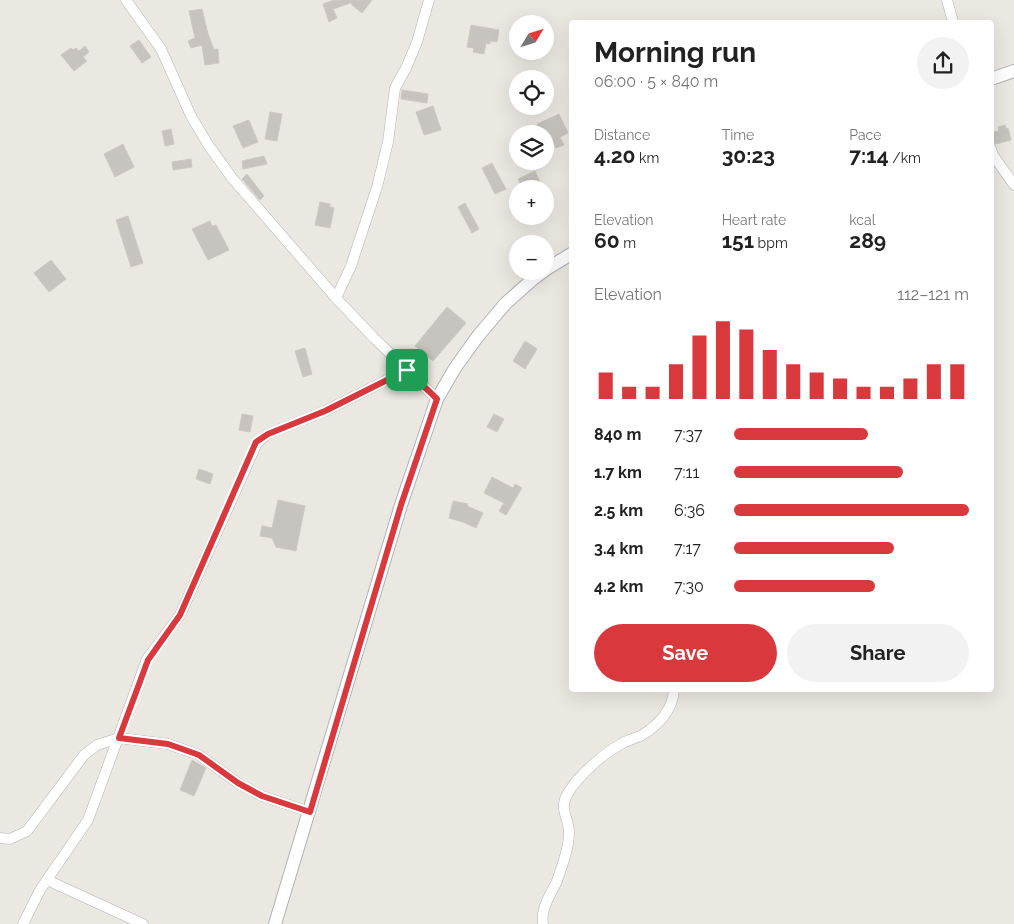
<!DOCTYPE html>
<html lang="en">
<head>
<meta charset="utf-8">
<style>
	:root { --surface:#fff; --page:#f2f2f2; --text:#222; --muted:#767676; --accent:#d9393d }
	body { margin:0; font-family:Raleway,sans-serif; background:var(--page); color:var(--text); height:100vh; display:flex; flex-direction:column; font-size:19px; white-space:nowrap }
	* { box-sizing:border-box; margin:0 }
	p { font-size:16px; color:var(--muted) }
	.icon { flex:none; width:28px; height:28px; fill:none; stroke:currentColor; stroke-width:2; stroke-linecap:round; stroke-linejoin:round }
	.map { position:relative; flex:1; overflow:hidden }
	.side { position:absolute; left:569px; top:20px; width:425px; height:672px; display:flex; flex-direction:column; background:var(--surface); border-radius:5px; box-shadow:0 5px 20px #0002 }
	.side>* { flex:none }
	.needle { width:32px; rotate:52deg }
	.buttons { position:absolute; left:509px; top:15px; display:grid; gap:10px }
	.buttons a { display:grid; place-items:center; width:45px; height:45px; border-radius:50%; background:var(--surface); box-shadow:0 5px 20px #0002; font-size:25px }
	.pin { position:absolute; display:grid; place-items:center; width:42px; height:42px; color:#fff; margin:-21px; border-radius:10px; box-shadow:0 2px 8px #0006 }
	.round { display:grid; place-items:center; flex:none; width:52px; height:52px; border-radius:26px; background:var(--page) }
	.head { display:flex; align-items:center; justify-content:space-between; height:85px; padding:0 25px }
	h1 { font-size:28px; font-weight:700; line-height:38px }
	.stats { display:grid; grid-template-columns:repeat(3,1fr); gap:8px; height:85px; padding:5px 25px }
	.stats div { display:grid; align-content:center }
	.stats b { font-size:21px; font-weight:700 }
	.stats small { font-size:14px; font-weight:400 }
	.stats p { font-size:14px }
	.chart { height:140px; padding:10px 25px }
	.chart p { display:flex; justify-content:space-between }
	.chart svg { width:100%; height:90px; margin-top:5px; stroke:var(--accent); stroke-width:6 }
	.action { display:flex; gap:10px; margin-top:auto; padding:10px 25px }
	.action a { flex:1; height:58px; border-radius:30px; background:var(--accent); color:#fff; font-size:20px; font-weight:700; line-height:58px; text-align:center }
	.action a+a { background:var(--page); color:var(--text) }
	ul { padding:0 25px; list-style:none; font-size:16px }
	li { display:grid; grid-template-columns:80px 60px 1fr; align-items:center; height:38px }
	li i { height:12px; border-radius:6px; background:var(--accent) }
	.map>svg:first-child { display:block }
</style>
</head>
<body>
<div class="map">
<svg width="1014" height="924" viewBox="0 0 1014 924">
	<rect width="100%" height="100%" fill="#ebe8e1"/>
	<g fill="#c7c3be" stroke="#cfc9c0">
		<polygon points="334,0 372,0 362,13 351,4 353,2 333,9 337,18 329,22 323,4"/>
		<polygon points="202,9 208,34 214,50 218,49 219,63 205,65 202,45 191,48 188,41 195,38 189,11"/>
		<polygon points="471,25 499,30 497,42 490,41 490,44 486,43 484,54 473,52 474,48 467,47"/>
		<polygon points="139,40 151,57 142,63 130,46"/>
		<polygon points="85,46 89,52 83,57 87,61 74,71 61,55 71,48 73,50 76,48 79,51"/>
		<polygon points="402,90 428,94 427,103 401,99"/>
		<polygon points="433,106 441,130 424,135 416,112"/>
		<polygon points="270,112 282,114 277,141 265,139"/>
		<polygon points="559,114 568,133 560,137 564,145 556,148 552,141 549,142 545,134 542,134 537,124"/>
		<polygon points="249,120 258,142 243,148 233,126"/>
		<polygon points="1005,125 1006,129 1008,128 1011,140 996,144 992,142 991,132 999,131 998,127"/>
		<polygon points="171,129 174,144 165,146 162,131"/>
		<polygon points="123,144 134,167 115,177 104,154"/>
		<polygon points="264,156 267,164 243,169 242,161"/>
		<polygon points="191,159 192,167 173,170 172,162"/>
		<polygon points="492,163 506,189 495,194 482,168"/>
		<polygon points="535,171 541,184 531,189 523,189 518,179"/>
		<polygon points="247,174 264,196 260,200 242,179"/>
		<polygon points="320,202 330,204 330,207 334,208 330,228 315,225"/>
		<polygon points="465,203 479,229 472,233 458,207"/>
		<polygon points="128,216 143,263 131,267 116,220"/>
		<polygon points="210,221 212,226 216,225 229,250 208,260 192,229"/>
		<polygon points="51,260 66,279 49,292 34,273"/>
		<polygon points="447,307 466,323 433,361 415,346"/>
		<polygon points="525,341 537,349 525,369 513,361"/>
		<polygon points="305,348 312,374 303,377 295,351"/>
		<polygon points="242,414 253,416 250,432 239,430"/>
		<polygon points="494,414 504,419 497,432 487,427"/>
		<polygon points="199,469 213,474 210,484 196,479"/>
		<polygon points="492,477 513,488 515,484 522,488 506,515 499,511 504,503 484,493"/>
		<polygon points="278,500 305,506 296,551 276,547 272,538 260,536 262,526 272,528"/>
		<polygon points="453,501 468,504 467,506 483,513 476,528 463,522 449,518"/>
		<polygon points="192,760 206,768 194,796 180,790"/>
	</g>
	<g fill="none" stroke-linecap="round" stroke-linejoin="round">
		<g stroke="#afb2b6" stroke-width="11">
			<g id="minor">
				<polyline points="126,0 161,49 191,116 209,146 232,178 336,298 374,338 437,399"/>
				<polyline points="947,0 953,22"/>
				<polyline points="991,149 993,155 1014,185"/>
				<polyline points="336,298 351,266 377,187 388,142 395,88 406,68 417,42 429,0"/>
				<polyline points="0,838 10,839 27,831 84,755 97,745 119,738 168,744 199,755 238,783 262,796 310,812"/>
				<polyline points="47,880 143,924"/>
				<polyline points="23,924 40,890 88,820 147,659 180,615 257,443 268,434 325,411 407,370"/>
				<path d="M543,924C540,909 551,894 557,881C559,875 561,869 563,863C566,854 569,843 569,833C569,817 558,809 568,793C578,776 604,753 621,744C628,740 636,738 642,735C659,725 673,709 674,690"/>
			</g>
		</g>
		<g stroke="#afb2b6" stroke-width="14">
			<g id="tertiary">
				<polyline points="991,79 1014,71"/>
				<polyline points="545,270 571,254"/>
				<polyline points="275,924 401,505 437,399 455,368 478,336 506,303 533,279 544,271"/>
			</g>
		</g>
		<use href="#minor" stroke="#fff" stroke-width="10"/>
		<use href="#tertiary" stroke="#fff" stroke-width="12"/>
	</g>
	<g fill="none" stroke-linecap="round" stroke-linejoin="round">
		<g stroke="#fff" stroke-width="10">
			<polygon id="route" points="407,370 437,399 401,505 310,812 262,796 238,783 199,755 168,744 119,738 148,660 180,615 256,442 268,434 325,411"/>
		</g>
		<use href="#route" stroke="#d9393d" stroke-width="6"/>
	</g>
</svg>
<div class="buttons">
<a><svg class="needle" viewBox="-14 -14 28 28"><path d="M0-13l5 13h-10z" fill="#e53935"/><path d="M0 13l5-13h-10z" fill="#767676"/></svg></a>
<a><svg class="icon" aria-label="locate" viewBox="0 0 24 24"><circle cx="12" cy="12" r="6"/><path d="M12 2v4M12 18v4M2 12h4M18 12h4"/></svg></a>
<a><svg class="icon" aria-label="layers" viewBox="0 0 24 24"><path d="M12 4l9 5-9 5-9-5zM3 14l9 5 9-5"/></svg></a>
<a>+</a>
<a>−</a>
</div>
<div class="pin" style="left:407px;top:370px;background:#1e9e55"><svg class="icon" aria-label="arrive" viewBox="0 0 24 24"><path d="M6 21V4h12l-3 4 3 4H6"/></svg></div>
<section class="side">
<div class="head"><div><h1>Morning run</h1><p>06:00 · 5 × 840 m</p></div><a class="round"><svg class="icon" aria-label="share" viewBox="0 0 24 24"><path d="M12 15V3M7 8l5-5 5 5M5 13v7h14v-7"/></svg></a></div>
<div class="stats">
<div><p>Distance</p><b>4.20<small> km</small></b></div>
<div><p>Time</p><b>30:23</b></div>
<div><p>Pace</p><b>7:14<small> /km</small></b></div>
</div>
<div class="stats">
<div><p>Elevation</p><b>60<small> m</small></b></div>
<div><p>Heart rate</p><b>151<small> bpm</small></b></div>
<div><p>kcal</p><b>289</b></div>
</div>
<div class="chart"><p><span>Elevation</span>112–121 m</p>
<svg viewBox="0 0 160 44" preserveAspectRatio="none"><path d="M5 44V31M15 44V38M25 44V38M35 44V27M45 44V13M55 44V6M65 44V10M75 44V20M85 44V27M95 44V31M105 44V34M115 44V38M125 44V38M135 44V34M145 44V27M155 44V27"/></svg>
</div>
<ul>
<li><b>840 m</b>7:37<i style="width:57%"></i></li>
<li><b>1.7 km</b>7:11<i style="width:72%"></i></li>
<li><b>2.5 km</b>6:36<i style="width:100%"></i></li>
<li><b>3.4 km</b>7:17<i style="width:68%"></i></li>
<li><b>4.2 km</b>7:30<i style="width:60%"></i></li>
</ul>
<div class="action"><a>Save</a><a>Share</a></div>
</section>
</div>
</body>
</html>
